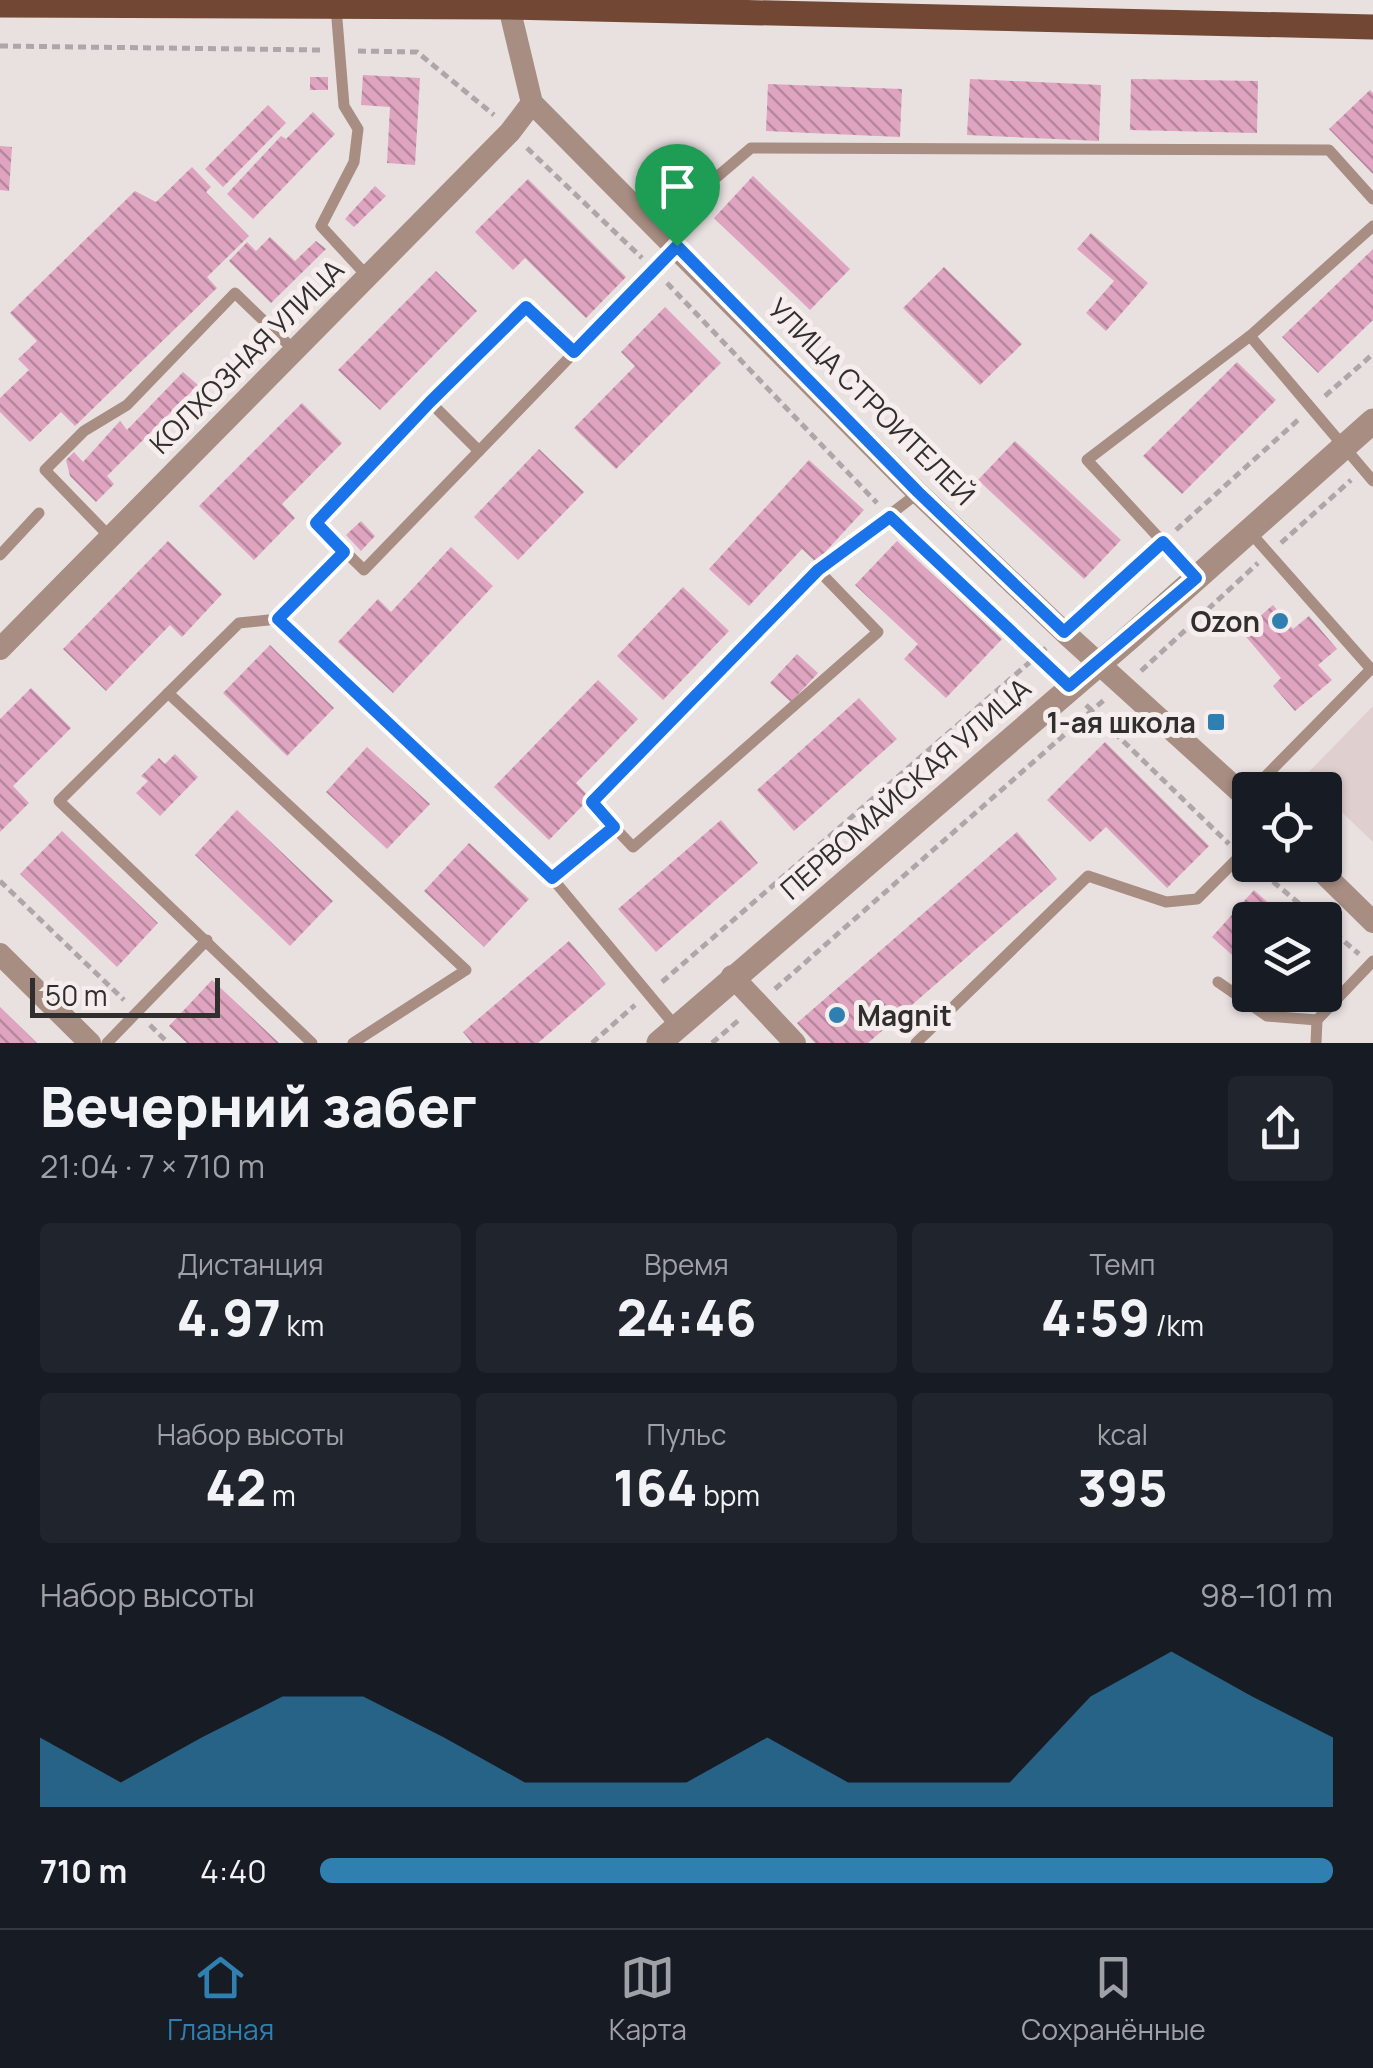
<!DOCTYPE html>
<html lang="ru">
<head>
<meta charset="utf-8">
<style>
	:root { --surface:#171b24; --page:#20242c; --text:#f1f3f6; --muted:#9ea1a6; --line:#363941; --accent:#2f80b1 }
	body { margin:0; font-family:Manrope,sans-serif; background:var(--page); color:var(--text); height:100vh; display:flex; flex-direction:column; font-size:38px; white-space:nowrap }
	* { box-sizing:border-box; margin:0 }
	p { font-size:32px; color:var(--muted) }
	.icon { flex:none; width:55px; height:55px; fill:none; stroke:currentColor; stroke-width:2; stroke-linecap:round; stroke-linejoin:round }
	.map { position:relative; height:1043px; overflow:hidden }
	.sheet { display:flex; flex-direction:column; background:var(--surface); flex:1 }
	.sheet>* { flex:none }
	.fabs { position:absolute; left:1232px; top:772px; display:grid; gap:20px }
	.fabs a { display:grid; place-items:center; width:110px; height:110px; border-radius:10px; background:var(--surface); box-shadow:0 2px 8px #0004; font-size:50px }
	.scale { position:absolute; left:30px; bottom:25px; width:190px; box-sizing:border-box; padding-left:10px; border:5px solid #312e2e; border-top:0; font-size:28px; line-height:35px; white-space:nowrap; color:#312e2e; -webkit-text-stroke:8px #f6eded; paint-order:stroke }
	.pin { position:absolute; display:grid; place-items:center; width:85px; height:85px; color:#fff; margin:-102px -42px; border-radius:50% 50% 50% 0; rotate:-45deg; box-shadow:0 0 10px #0007 }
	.pin .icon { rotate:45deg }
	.round { display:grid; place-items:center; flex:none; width:105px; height:105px; border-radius:10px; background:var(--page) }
	.head { display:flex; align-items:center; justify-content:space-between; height:170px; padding:0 40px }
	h1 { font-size:55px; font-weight:800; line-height:75px }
	.metrics { display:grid; grid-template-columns:repeat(3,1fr); gap:15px; height:170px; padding:10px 40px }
	.metrics div { display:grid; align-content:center; border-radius:10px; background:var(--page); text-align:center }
	.metrics b { font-size:50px; font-weight:800 }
	.metrics small { font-size:28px; font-weight:400 }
	.metrics p { font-size:28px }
	.chart { height:280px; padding:20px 40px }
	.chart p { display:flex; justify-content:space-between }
	.chart svg { width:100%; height:180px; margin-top:10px; fill:var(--accent); opacity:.7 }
	ul { padding:0 40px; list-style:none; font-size:32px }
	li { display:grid; grid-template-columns:160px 120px 1fr; align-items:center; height:75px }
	li i { height:25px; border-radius:12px; background:var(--accent) }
	.dock { display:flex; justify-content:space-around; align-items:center; height:140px; border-top:2px solid var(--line); background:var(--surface); font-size:28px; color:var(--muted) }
	.dock a { display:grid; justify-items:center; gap:5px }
	.dock .selected { color:var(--accent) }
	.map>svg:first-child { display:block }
</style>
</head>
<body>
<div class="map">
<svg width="1373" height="1043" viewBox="0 0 1373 1043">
	<defs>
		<pattern id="building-back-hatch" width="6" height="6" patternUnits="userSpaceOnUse" patternTransform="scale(2.5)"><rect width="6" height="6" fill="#dfa4c0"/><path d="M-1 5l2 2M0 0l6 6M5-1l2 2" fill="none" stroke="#b5869c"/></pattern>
	</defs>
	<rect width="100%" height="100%" fill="#e9e0e0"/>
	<polygon fill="#e0cfcf" points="1373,706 1373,842 1325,796 1325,790 1319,790 1305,776"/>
	<g fill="url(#building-back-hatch)">
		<polygon points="363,75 420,78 415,165 387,163 390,107 361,105"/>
		<rect x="310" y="77" width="18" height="13"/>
		<polygon points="970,79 1101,85 1099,141 967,135"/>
		<polygon points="1131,79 1258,81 1257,133 1130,130"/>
		<polygon points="768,84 902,89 900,137 766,131"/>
		<polygon points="1370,90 1373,93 1373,174 1329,129"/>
		<polygon points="268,105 286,123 223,187 205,169"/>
		<polygon points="313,112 335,134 253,219 227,194 281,136 286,139"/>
		<polygon points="0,146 12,147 9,191 0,190"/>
		<polygon points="192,167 211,187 206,192 249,236 207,277 217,288 75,426 61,412 30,442 0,412 0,398 29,370 18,359 37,341 10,313 135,191 156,202"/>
		<polygon points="753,176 850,269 810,310 714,218"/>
		<polygon points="528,179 626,277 586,318 525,258 513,270 475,232"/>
		<polygon points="375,186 386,196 354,227 345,219"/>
		<polygon points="1091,233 1148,283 1106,331 1086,313 1114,281 1077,249"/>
		<polygon points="270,237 295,261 316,241 326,249 271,303 229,261 247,242 256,251"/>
		<polygon points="1373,249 1373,320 1318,373 1282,337"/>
		<polygon points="944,267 1022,344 980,385 903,308"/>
		<polygon points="436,271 477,311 380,410 338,370"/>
		<polygon points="665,307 721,363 616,469 574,428 635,366 621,352"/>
		<polygon points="1237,362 1276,400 1182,494 1143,456"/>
		<polygon points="183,372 198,385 107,476 114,484 96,502 70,476 66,460 74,452 83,462 120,421 127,430"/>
		<polygon points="302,403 342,443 282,504 295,518 254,560 199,506"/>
		<polygon points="1015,441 1121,540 1084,579 978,480"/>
		<polygon points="539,449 584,492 518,560 474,517"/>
		<polygon points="809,460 864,510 816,562 802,549 749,606 709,569"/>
		<polygon points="361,521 375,536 361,551 346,535"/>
		<polygon points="168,541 222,594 182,637 170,625 106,691 63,649"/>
		<polygon points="897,541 1002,639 946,698 904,659 918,644 855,585"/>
		<polygon points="451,547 493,586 393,693 338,642 378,599 391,612"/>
		<polygon points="683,587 729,631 663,700 617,656"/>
		<polygon points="1273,605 1293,629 1309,616 1337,649 1318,665 1332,680 1295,711 1273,686 1281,678 1242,632"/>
		<polygon points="270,645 334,708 287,756 223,693"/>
		<polygon points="797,654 818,673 791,702 770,683"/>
		<polygon points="598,680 638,719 576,783 590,798 549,840 494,787"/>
		<polygon points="31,688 71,728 13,786 29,803 0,832 0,719"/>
		<polygon points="859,698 897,739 794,831 757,790"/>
		<polygon points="1105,742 1209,846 1167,888 1106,827 1090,842 1047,800"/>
		<polygon points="367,747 430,804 387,849 326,792"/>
		<polygon points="175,754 198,777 160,816 136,793 148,781 141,776 159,758 165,764"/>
		<polygon points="237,810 333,901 290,946 195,855"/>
		<polygon points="721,820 758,863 656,952 618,909"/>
		<polygon points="62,831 158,923 117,967 20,874"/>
		<polygon points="1017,832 1057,879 868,1043 815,1043 797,1023"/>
		<polygon points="469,843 529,899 484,947 424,891"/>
		<polygon points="1254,890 1287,920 1250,920 1250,971 1212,937"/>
		<polygon points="569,941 606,984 538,1043 472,1043 463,1032"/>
		<polygon points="212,980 279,1043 187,1043 169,1026"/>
		<polygon points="0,1007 37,1043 0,1043"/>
	</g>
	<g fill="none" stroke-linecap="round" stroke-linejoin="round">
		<g stroke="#aea7a7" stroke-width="5" stroke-dasharray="8 5" stroke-linecap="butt">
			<polyline points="0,46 322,50"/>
			<polyline points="358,51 417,52 494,115"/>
			<polyline points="527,148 642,258"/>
			<polyline points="667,283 877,503"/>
			<polyline points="1325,396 1373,354"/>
			<polyline points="902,529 1055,672"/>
			<polyline points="1176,530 1298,420"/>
			<polyline points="1281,543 1351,480"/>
			<polyline points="1080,617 1150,554"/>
			<polyline points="1141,671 1258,563"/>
			<polyline points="1086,705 1229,844"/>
			<polyline points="1253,865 1319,920"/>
			<polyline points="0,881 124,1000"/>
			<polyline points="1325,925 1359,954"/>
			<polyline points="662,982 1046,648"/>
			<polyline points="775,989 1105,699"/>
			<polyline points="150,1025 168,1043"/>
			<polyline points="592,1043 635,1005"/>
			<polyline points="712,1043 740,1019"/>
		</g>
		<g stroke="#a78d82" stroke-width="11">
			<polyline points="336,7 344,106 358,129 354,162 321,226 367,276"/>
			<polyline points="658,227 751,148 1329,150 1373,199"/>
			<polyline points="1250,336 1373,481"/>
			<polyline points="575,352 526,307 430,402 316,523 364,570 654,270 677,246"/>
			<polyline points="430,402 479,451"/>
			<polyline points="1249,531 1371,669 1252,790"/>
			<polyline points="109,536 45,470 84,431 127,405 235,293 294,350"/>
			<polyline points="0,555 39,513"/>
			<polyline points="818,570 918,493"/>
			<polyline points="1196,578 1087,460 1250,336 1373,226"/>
			<polyline points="278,619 344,552"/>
			<polyline points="168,693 466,970 353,1043"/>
			<polyline points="552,878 614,827 633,847 878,632 818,570 592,802 614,827"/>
			<polyline points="1218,982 1267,1016 1317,1020 1373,961"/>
			<polyline points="107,1043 207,940"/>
			<polyline points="312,1043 59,801 239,623 278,619 552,878 676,1027"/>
			<polyline points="916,1043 1088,876 1166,902 1197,899 1250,846"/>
			<polyline points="1316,1043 1317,1020"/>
		</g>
		<g stroke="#a78d82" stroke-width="22">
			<polyline points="509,7 532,103 918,493 1064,632 1250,801"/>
			<polyline points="0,649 510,132 532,103"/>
			<polyline points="1315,865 1373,922"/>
			<polyline points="0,954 90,1043"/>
			<polyline points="732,976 795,1043"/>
		</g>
		<polyline stroke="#a78d82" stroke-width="25" points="659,1043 1129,638 1373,421"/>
		<polyline stroke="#724734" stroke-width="25" points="0,5 509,7 1373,27"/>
	</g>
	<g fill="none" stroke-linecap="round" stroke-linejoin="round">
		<g stroke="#fff" stroke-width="20">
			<polygon id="route" points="677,246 918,492 1064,632 1163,542 1196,578 1069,686 890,517 818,570 592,802 614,827 552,878 278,619 344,552 316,523 430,402 526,307 574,352"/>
		</g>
		<use href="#route" stroke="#1a73e8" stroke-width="12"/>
	</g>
	<g fill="#2f80b1" stroke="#f6eded" stroke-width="4">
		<circle cx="1280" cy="621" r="10"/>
		<rect x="1206" y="712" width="20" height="20" rx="5"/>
		<circle cx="837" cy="1015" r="10"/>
	</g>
	<g text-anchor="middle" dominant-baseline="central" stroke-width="10" stroke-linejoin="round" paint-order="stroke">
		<g font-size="28" fill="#312e2e" stroke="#f6eded">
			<text transform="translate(246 356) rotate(-45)">КОЛХОЗНАЯ УЛИЦА</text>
			<text transform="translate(872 401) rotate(45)">УЛИЦА СТРОИТЕЛЕЙ</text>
			<text transform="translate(905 788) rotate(-41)">ПЕРВОМАЙСКАЯ УЛИЦА</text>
		</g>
		<g font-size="28" font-weight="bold" fill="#312e2e" stroke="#f6eded" text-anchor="end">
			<text x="1260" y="621">Ozon</text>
			<text x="1196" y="722">1-ая школа</text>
			<text x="857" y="1015" text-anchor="start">Magnit</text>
		</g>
	</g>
</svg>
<div class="fabs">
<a><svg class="icon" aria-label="locate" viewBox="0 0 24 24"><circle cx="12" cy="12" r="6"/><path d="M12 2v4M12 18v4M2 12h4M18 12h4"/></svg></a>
<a><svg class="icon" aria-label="layers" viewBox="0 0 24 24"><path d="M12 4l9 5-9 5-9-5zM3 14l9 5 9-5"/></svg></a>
</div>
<div class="scale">50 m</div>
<div class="pin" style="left:677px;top:246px;background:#1e9e55"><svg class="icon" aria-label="arrive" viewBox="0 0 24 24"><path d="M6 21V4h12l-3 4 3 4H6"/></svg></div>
</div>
<section class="sheet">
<div class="head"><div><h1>Вечерний забег</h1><p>21:04 · 7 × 710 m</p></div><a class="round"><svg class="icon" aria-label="share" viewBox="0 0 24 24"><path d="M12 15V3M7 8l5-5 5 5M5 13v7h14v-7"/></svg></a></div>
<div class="metrics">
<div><p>Дистанция</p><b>4.97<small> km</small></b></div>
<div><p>Время</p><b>24:46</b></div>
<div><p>Темп</p><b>4:59<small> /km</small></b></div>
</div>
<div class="metrics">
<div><p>Набор высоты</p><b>42<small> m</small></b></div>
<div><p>Пульс</p><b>164<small> bpm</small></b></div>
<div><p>kcal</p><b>395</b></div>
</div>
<div class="chart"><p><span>Набор высоты</span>98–101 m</p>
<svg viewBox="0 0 160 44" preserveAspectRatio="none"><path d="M0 44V27L10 38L20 27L30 17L40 17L50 27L60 38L70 38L80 38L90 27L100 38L110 38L120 38L130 17L140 6L150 17L160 27V44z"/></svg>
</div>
<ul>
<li><b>710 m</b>4:40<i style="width:100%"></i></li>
</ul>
</section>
<nav class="dock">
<a class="selected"><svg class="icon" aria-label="home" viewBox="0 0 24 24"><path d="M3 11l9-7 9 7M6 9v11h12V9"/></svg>Главная</a>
<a><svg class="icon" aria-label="map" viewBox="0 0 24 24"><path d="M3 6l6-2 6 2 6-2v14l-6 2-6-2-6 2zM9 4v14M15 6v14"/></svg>Карта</a>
<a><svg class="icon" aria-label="saved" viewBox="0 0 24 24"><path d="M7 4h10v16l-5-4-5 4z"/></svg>Сохранённые</a>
</nav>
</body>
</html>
